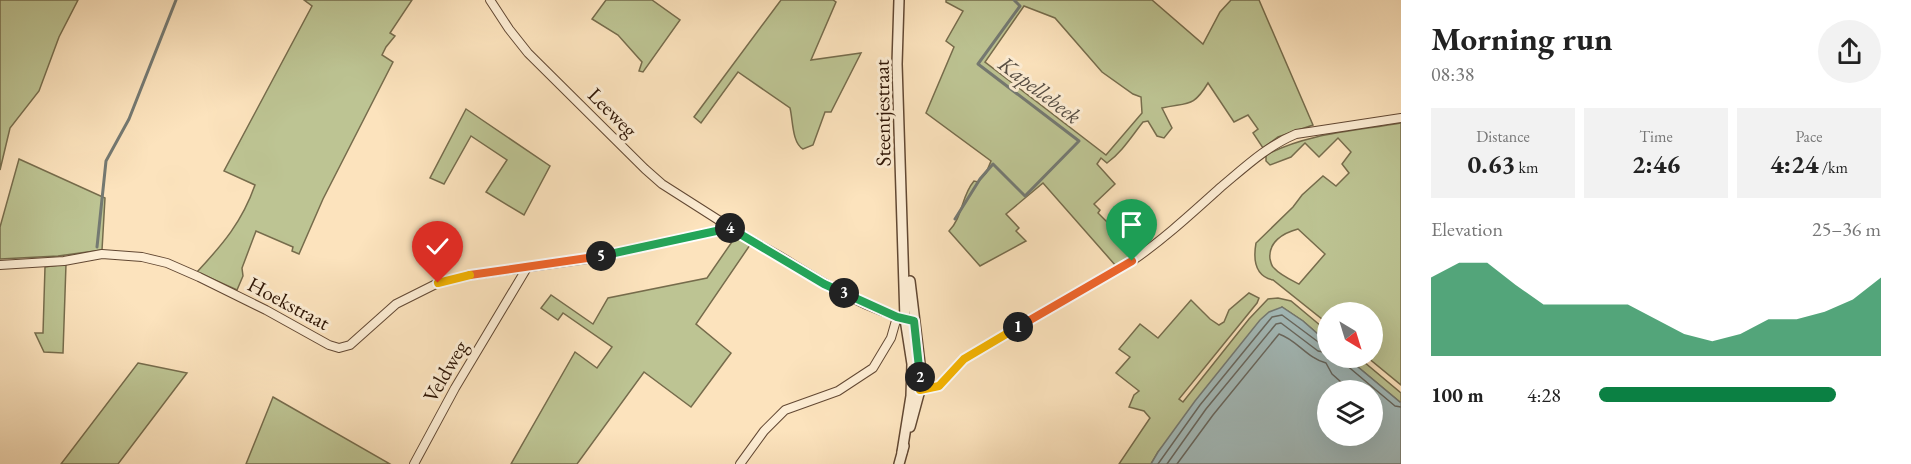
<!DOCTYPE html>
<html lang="en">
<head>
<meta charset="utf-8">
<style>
	:root { --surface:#fff; --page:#f2f2f2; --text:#222; --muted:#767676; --accent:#0b8043 }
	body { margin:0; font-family:"EB Garamond",serif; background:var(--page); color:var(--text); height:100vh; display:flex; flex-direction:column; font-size:22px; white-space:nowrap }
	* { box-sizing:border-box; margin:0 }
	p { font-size:20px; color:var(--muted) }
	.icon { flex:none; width:33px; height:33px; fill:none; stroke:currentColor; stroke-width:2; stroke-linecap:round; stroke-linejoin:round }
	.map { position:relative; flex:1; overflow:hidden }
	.drawer { display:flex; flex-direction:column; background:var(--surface); width:510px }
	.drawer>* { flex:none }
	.needle { width:39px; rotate:142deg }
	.fabs { position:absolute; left:1317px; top:302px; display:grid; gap:12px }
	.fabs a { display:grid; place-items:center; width:66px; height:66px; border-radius:50%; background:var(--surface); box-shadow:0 6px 24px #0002; font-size:30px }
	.pin { position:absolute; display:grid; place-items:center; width:51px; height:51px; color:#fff; margin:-62px -26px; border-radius:50% 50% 50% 0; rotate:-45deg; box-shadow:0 0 6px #0007 }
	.pin .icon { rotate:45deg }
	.km { position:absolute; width:30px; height:30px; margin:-15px; border-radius:50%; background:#222; color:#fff; font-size:16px; line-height:30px; text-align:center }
	.round { display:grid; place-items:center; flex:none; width:63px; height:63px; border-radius:32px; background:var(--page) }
	.headline { display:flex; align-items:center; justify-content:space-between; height:102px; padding:0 30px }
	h1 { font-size:33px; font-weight:700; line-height:45px }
	.stats { display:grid; grid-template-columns:repeat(3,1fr); gap:9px; height:102px; padding:6px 30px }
	.stats div { display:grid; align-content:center; border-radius:0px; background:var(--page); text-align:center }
	.stats b { font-size:26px; font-weight:700 }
	.stats small { font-size:16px; font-weight:400 }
	.stats p { font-size:16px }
	.chart { height:168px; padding:12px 30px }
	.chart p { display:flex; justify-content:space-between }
	.chart svg { width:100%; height:108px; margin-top:6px; fill:var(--accent); opacity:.7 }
	ul { padding:0 30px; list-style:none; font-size:20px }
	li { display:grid; grid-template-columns:96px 72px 1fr; align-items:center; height:45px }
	li i { height:15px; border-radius:8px; background:var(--accent) }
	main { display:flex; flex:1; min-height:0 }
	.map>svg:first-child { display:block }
</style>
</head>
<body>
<main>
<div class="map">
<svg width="1401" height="464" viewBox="0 0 1401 464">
	<rect width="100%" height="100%" fill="#fce3bd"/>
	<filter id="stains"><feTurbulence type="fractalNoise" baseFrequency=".00333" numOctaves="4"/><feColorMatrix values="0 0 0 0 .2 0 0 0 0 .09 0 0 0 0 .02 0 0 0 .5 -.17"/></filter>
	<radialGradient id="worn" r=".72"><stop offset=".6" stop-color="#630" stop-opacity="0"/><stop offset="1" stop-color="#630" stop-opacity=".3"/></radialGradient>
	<g fill="#bdc493" stroke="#766c4c" stroke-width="1.5" fill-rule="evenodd">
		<polygon points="0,0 78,0 59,37 39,91 10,128 0,170"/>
		<path d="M304,0H412L390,33L395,36L386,47L382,55L393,62L323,199L299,254L292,251L293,247L256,231L242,268L243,276L237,290L197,272C223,244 242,222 255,185L224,171L312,6Z"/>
		<polygon points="606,0 652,0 680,20 643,72 639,71 642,62 618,35 592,19"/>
		<path d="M781,0H833L836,2L811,60L861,53L831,112H825L813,145L803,149C792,143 793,120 790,108L738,72L701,123L694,117Z"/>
		<path d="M946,0H1152L1203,44L1220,12L1231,0H1259L1313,125L1278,137L1263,148L1253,133L1258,129L1248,115L1234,122L1208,83C1193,108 1188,102 1162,108L1172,128L1164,138L1157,136L1148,121L1143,122C1131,137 1122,152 1107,163L1101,158L1097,164L1115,184L1094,204L1100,210L1098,213L1138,253L1116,266L1043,183L1006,214L1019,228L1016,231L1026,241L980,266L949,231C963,217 961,196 974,181L978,182L986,173L991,161L926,113L954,47L946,41L963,11L946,2ZM1024,6L1055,18L1102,72L1133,94L1141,97L1142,113L1106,155L985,62Z"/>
		<polygon points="466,109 550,166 524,215 486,192 507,160 471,136 444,184 430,178"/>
		<path d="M1401,123V385L1367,357H1372V312H1328L1327,323L1273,280C1255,276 1253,260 1256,243L1293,207L1302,195L1323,176L1336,186L1349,173L1342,164L1351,152L1338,138L1319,157L1305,143L1291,157L1270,165L1266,161V155C1308,133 1355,131 1401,123ZM1298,229L1325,254L1299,284C1291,280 1280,275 1274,268C1271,266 1271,262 1270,259C1268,242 1283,233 1298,229Z"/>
		<polygon points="19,159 105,198 102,250 58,256 0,259 0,227"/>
		<polygon points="736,236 750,245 696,324 731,353 691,407 644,372 577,464 511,464 575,352 597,368 612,347 563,313 558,320 541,308 551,295 593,324 608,298 707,278"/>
		<polygon points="66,264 63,353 44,352 35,333 43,333 45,267"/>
		<polygon points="1249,293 1259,298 1257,303 1179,399 1183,402 1249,319 1268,299 1278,298 1291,301 1327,331 1327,342 1303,321 1282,307 1158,452 1151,464 1119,464 1150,418 1144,411 1129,407 1134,395 1139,391 1116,373 1130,357 1119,349 1140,324 1158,338 1191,300 1210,319 1219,325 1224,322 1229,310"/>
		<polygon points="1346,357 1358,357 1401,393 1401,403"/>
		<polygon points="138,363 187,373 118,464 61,464"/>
		<polygon points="273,397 390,464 246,464"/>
	</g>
	<path fill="#a3bbbb" stroke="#747972" stroke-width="1.5" fill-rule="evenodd" d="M1282,307L1303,321L1327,342L1328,357H1346L1401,403V464H1151L1158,452L1195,401L1260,320L1269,312ZM1328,390H1372V435H1328Z"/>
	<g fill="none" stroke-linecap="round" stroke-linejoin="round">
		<g stroke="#686860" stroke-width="1.5">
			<polyline points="1343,357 1345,364 1395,406 1401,407"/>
			<polyline points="1158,464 1200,405 1272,317 1282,315 1321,344 1328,346"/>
			<polyline points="1167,464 1206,409 1276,324 1281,323 1318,351 1328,353"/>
			<path d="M1177,464L1213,415L1279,334C1297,340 1307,358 1326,363L1332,374L1350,390"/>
		</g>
		<g stroke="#747972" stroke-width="3">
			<polyline points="955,219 980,179 993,164 1025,196 1079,141 978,64 1020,6 1014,0"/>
			<polyline points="97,247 106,161 129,119 176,0"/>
		</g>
		<g stroke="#624833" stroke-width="10">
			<g id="minor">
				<polyline points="490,0 509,29 528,53 645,169 662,184 731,228"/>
				<path d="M0,265L64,261L102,254L142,257L167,263L199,277L266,310L329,345L339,348L350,345L396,304L438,283L466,276L587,259L731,228C748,239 766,248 783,258C822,282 865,310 911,320"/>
				<path d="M915,390L939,386L964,359L1132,261C1164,239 1192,213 1221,187C1245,167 1267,146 1296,134L1401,118"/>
				<polyline points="414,464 455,388 528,266"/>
				<polyline points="740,464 764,431 785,410 838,391 873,368 891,338 897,317"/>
			</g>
		</g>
		<g stroke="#624833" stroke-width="12">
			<g id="tertiary">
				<polyline points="899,0 897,64 905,319 912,364 911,396 902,452"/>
				<polyline points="910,281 920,364 920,390 910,427"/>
				<polyline points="899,464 904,446"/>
			</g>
		</g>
		<use href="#minor" stroke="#fdedd4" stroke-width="8"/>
		<use href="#tertiary" stroke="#fdedd4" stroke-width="9"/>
	</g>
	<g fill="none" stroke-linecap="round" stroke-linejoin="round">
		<g stroke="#fff" stroke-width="12">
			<polyline id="split-1" points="1018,327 1132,261"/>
		</g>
		<g stroke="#fff" stroke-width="12">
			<polyline id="split-2" points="920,377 920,390 939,386 964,359 1018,327"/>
		</g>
		<g stroke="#fff" stroke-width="12">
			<polyline id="split-3" points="844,293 897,317 914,321 920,377"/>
		</g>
		<g stroke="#fff" stroke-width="12">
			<polyline id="split-4" points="730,228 824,284 844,293"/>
		</g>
		<g stroke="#fff" stroke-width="12">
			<polyline id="split-5" points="601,256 730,228"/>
		</g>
		<g stroke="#fff" stroke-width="12">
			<polyline id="split-6" points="470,275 601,256"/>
		</g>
		<g stroke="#fff" stroke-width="12">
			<polyline id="split-7" points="438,283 470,275"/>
		</g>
		<use href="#split-1" stroke="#f0652b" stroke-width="8"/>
		<use href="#split-2" stroke="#f5b400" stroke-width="8"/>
		<use href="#split-3" stroke="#22a559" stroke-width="8"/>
		<use href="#split-4" stroke="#22a559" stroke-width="8"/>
		<use href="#split-5" stroke="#22a559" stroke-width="8"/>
		<use href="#split-6" stroke="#f0652b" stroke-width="8"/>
		<use href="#split-7" stroke="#f5b400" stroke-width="8"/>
	</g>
	<g text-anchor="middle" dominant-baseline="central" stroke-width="6" stroke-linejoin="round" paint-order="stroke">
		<g font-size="21" fill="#2e1505" stroke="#fdedd4">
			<text transform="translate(613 112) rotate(45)">Leeweg</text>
			<text transform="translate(882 113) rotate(-91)">Steentjestraat</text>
			<text transform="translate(289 303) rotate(28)">Hoekstraat</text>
			<text transform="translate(445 371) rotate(-60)">Veldweg</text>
		</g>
		<g font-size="22" font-style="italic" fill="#574f45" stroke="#fdedd4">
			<text transform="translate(1040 90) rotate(37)">Kapellebeek</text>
		</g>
	</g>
	<rect width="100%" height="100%" filter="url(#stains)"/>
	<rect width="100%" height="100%" fill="url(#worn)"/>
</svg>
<div class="fabs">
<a><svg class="needle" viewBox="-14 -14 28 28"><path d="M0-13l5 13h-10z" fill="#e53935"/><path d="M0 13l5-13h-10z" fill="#767676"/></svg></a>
<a><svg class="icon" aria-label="layers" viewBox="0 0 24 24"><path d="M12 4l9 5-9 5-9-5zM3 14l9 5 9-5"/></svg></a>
</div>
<div class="pin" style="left:1132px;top:261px;background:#1e9e55"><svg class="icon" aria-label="arrive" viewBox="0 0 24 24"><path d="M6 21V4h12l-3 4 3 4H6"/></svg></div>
<div class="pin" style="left:438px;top:283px;background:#d93025"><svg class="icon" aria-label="check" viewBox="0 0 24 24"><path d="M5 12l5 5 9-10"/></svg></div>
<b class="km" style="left:1018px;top:327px">1</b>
<b class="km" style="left:920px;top:377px">2</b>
<b class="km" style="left:844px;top:293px">3</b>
<b class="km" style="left:730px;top:228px">4</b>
<b class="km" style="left:601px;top:256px">5</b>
</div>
<section class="drawer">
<div class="headline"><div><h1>Morning run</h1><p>08:38</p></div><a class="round"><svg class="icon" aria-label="share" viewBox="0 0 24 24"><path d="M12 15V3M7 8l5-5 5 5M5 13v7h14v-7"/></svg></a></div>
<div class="stats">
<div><p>Distance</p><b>0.63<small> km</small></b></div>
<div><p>Time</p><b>2:46</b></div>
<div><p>Pace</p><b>4:24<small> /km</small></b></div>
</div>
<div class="chart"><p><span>Elevation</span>25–36 m</p>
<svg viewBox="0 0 160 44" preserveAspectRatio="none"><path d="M0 44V12L10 6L20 6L30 15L40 23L50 23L60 23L70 23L80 29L90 35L100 38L110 35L120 29L130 29L140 26L150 21L160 12V44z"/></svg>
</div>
<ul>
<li><b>100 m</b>4:28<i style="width:84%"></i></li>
</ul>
</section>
</main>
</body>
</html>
